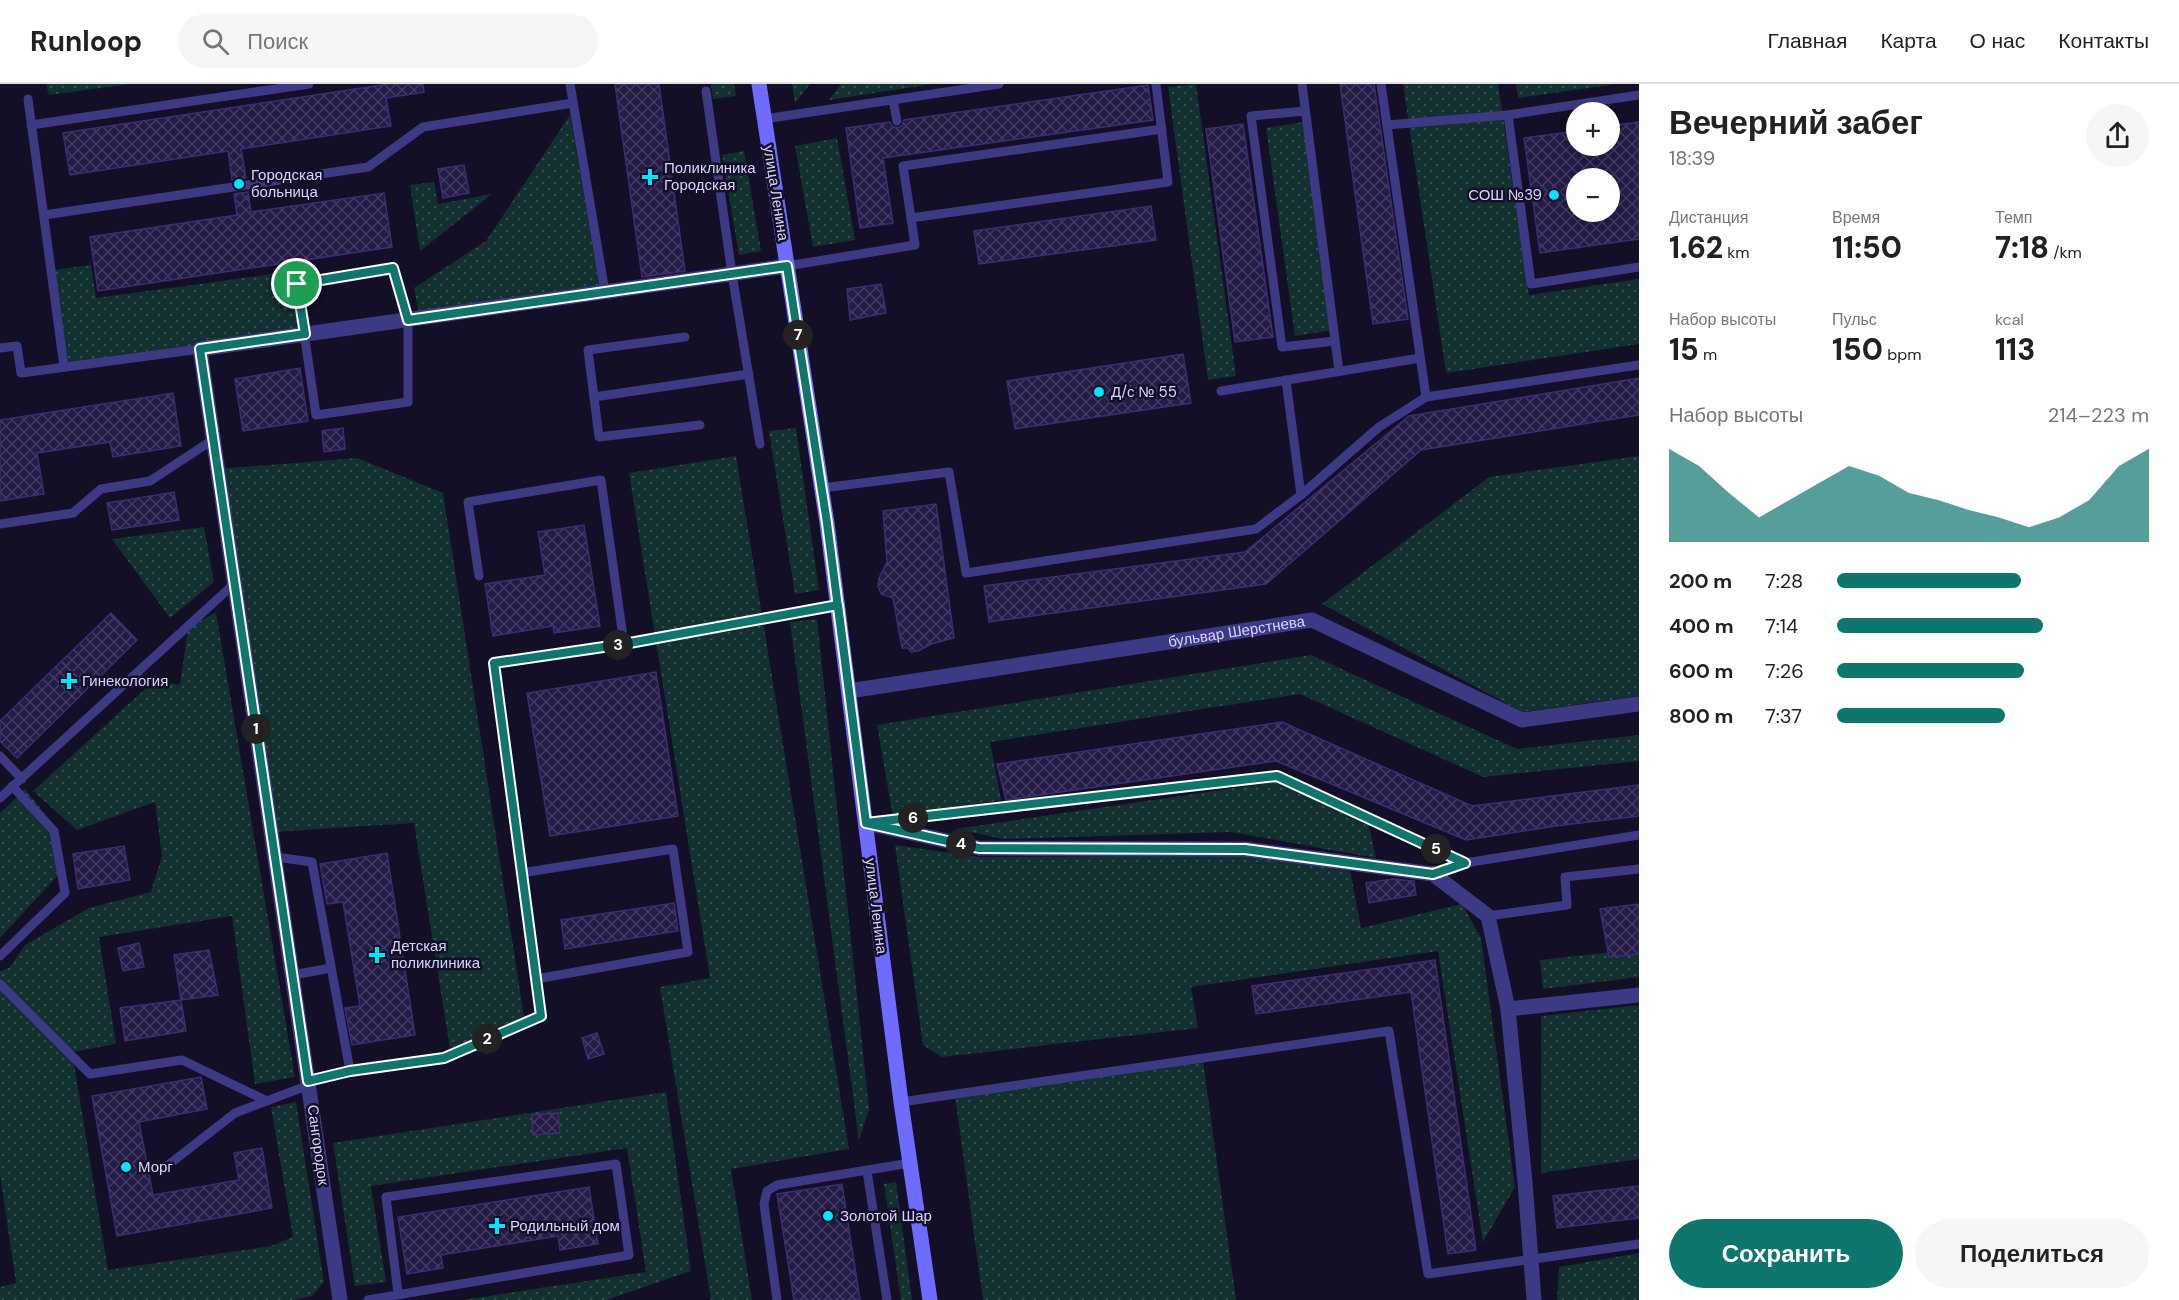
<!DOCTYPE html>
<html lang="ru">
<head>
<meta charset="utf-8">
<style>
	:root { --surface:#fff; --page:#f6f6f6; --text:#222; --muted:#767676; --line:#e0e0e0; --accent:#0f766e }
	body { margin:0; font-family:"DM Sans",sans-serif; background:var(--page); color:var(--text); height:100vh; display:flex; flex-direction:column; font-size:22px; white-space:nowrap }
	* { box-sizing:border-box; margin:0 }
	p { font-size:20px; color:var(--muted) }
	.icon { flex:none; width:33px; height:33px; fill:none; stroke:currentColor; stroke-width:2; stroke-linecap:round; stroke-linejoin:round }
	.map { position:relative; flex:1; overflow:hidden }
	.sheet { display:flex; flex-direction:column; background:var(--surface); width:540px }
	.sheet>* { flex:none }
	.fabs { position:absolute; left:1566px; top:18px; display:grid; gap:12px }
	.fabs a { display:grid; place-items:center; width:54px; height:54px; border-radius:50%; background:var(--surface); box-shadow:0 3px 15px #0003; font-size:30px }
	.pin { position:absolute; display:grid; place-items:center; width:51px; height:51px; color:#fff; margin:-26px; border:3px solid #fff; border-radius:50%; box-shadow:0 2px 6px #0007 }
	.km { position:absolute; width:30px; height:30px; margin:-15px; border-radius:50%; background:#222; color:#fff; font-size:16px; line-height:30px; text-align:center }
	.round { display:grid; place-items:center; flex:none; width:63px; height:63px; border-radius:32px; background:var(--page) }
	.head { display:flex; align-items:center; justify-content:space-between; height:102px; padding:0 30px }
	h1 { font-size:33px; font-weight:800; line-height:45px }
	.stats { display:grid; grid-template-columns:repeat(3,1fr); gap:9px; height:102px; padding:6px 30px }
	.stats div { display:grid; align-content:center }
	.stats b { font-size:30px; font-weight:800 }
	.stats small { font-size:16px; font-weight:400 }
	.stats p { font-size:16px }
	.chart { height:168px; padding:12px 30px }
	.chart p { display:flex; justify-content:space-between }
	.chart svg { width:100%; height:108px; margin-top:6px; fill:var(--accent); opacity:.7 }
	.button { display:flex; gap:12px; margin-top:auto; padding:12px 30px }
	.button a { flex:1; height:69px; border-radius:36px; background:var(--accent); color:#fff; font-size:24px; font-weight:800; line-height:69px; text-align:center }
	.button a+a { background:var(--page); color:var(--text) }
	ul { padding:0 30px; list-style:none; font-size:20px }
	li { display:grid; grid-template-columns:96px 72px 1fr; align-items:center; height:45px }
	li i { height:15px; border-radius:8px; background:var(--accent) }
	header { display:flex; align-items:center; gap:36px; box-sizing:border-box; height:84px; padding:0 30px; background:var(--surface); border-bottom:2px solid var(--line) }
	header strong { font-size:28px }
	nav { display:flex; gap:33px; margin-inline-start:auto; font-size:21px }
	.search { width:420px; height:54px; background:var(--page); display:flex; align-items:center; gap:15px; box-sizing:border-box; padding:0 21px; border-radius:33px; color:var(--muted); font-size:22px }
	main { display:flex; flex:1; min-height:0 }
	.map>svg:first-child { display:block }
</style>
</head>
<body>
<header>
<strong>Runloop</strong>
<div class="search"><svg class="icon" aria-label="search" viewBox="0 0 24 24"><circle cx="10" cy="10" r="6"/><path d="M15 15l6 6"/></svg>Поиск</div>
<nav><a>Главная</a><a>Карта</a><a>О нас</a><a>Контакты</a></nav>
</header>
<main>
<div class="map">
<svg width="1639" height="1216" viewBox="0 0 1639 1216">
	<defs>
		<pattern id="grass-dots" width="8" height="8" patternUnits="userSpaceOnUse" patternTransform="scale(1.5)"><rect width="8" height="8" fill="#12302f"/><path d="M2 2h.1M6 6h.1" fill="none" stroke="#344d4e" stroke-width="1.8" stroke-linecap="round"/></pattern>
		<pattern id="building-cross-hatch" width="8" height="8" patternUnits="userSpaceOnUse" patternTransform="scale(1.5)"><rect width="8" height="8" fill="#241b47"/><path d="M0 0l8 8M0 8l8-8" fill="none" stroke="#433b63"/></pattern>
	</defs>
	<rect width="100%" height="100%" fill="#130f26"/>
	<g fill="url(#grass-dots)">
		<polygon points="46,0 130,0 49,11"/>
		<polygon points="711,0 734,0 736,12 713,15"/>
		<polygon points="792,0 810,0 795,19"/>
		<polygon points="841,0 933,0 829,16"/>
		<polygon points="1196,0 1236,292 1208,296 1168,3"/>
		<polygon points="1403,0 1498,0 1529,211 1639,195 1639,260 1446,289"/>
		<polygon points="1516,0 1617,0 1518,14"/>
		<polygon points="570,31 600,204 419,231 414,204 486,157"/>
		<polygon points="1304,38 1333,246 1295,252 1266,44"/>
		<polygon points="837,54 855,156 813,163 795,62"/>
		<polygon points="744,67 761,167 739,171 722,71"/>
		<polygon points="434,98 438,120 492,110 420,167 410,101"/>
		<polygon points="91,181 96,214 295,187 303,247 66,280 53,186"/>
		<polygon points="796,344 819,506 795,510 769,347"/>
		<polygon points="736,372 849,1065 731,1085 752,1216 711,1216 660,903 710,894 629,389"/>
		<polygon points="1639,372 1639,612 1522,628 1322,520 1489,393"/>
		<polygon points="357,374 443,409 524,933 450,965 414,739 273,748 218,385"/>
		<polygon points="204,443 214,498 170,534 112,455"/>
		<polygon points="216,528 295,993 255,1000 232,832 99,853 116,960 72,968 108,1186 271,1162 293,1153 271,1023 296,1018 324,1198 312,1212 294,1216 0,1216 0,1203 16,1199 0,1090 0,887 9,884 25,861 89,824 151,808 162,772 155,718 77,746 33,707 155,596 180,601 188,544"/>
		<polygon points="817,535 869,1025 859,1057 790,538"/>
		<polygon points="1311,571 1517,665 1639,651 1639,677 1483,693 1300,610 990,658 1001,716 893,733 877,641"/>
		<polygon points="1276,698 1369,742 1376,774 1231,748 1004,755 955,745"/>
		<polygon points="25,705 53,740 62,787 0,854 0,729"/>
		<polygon points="895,761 979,773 1242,771 1350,786 1361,844 1462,820 1481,854 1515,1103 1483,1158 1438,867 1191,903 1198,944 942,973 923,961"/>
		<polygon points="1639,865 1639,893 1543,905 1540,876"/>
		<polygon points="1639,921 1639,1075 1541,1089 1541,932"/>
		<polygon points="1203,977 1236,1216 983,1216 955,1012"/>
		<polygon points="666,1008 691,1187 606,1216 463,1216 646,1188 627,1064 371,1102 386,1198 355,1202 333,1059"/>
		<polygon points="896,1098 912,1216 901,1216 884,1100"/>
		<polygon points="1639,1169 1639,1216 1557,1216 1559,1183"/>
	</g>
	<g fill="url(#building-cross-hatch)" stroke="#3b2d73" stroke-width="1.5" fill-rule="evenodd">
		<polygon points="388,0 423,0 424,8 386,14 391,42 241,65 246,94 232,96 228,67 70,91 63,49"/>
		<polygon points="615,0 659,0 685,187 642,193"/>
		<polygon points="1340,0 1374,0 1408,235 1373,240"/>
		<polygon points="1148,1 1153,36 883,74 893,139 860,144 846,44 890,38 892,42 898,44 902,42 904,36"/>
		<path d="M1639,38V155L1540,169L1524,54L1576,47V62H1610V42ZM1576,94H1610V128H1576Z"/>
		<polygon points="1243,40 1273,253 1235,258 1206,45"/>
		<polygon points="464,81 469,109 443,114 438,85"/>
		<polygon points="248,108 251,128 384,109 392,163 98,207 90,153 237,131 234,110"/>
		<polygon points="1151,122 1156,156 979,180 974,147"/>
		<polygon points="881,200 886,229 850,236 847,205"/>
		<polygon points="1183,270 1191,319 1015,345 1007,297"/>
		<polygon points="300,284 308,337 243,347 235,295"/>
		<polygon points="1639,294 1639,331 1421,366 1266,500 989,538 984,502 1245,468 1409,332"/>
		<polygon points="173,309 181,362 113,373 110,358 37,369 44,410 0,417 0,336"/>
		<polygon points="343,344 345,365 324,368 322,347"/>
		<polygon points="174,408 179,436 112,446 107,419"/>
		<polygon points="936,420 954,554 931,560 918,567 911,568 908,564 902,564 893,514 881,510 878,502 879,494 887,478 883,427"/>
		<polygon points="584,441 600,542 554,549 553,542 493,552 485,500 545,491 538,448"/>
		<polygon points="111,529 137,556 17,674 0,657 0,637"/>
		<polygon points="656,588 678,732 550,752 527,609"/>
		<polygon points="1282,638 1472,722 1639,701 1639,732 1556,742 1466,756 1276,677 1006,716 997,680"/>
		<polygon points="124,762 130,796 78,805 73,770"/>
		<polygon points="387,769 415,951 352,961 345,924 360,922 343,818 327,820 320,780"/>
		<polygon points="1393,795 1414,797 1416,811 1369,819 1366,799"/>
		<polygon points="674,819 678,847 565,865 561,836"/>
		<polygon points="1639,820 1639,870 1609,873 1600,825"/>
		<polygon points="139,859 144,883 123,887 118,864"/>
		<polygon points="209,866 218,911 181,916 174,871"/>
		<polygon points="1435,876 1476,1166 1448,1170 1411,908 1256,930 1252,902"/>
		<polygon points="181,916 186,947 125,957 120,924"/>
		<polygon points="597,949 604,970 588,975 582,954"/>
		<polygon points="201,993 207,1025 139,1038 153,1111 239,1096 234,1069 262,1064 272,1124 117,1152 92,1012"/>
		<polygon points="558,1029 560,1049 533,1051 532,1031"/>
		<polygon points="842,1100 860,1216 794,1216 777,1110"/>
		<polygon points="1639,1102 1639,1134 1557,1144 1553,1112"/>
		<polygon points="589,1103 598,1160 560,1166 558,1152 441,1171 443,1184 407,1190 398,1133"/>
	</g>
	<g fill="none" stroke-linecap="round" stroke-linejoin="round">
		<g stroke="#3d3a85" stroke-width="9">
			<polyline points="570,0 605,208"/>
			<polyline points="1302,0 1339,287"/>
			<polyline points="1381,0 1426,313"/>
			<polyline points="706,7 732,190 760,360"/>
			<polyline points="28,15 64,283"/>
			<polyline points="893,16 897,37"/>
			<polyline points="1305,27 1251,32 1282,263 1335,257"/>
			<polyline points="1508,31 1531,200 1639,183"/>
			<polyline points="764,35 999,0"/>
			<polyline points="31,41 309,0"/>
			<polyline points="1387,41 1508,31 1639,11"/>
			<polyline points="44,131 368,83 423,43 573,19"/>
			<polyline points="911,134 903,82 1162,45"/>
			<polyline points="787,182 915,161 911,134 1168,98 1156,0"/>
			<polygon points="393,184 408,236 408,318 316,331 297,200"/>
			<polyline points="685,253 588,266 599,353 700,341"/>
			<polyline points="0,264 17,262 21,289 200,265"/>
			<polyline points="1286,296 1301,411"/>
			<polyline points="1221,307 1420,274"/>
			<polyline points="594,313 749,290"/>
			<polyline points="822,404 949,388 966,489 1256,445 1301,411 1379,343 1426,313 1639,281"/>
			<polyline points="0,440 73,429 101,405 150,397 214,355"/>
			<polyline points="479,492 468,418 601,396 624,560"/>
			<polyline points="0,672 22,695"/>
			<polyline points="0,714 235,499"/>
			<polyline points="880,738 1277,692 1465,779 1639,751"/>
			<polyline points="275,773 312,778 350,987 308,997"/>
			<polyline points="521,789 673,765 688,868 536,895"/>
			<polyline points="1433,790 1465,779"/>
			<polyline points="1488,832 1567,821 1565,793 1639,785"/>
			<polyline points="0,872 65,809 54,747 12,702"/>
			<polyline points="293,891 331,884"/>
			<polyline points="0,900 90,990 182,976 267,1017"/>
			<polyline points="350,987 444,974 541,932 494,580 624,560 838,521"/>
			<polyline points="901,1018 1389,947 1428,1190 1639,1160"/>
			<polyline points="163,1085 235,1029 309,1001"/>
			<polyline points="867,1087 887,1216"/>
			<polyline points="368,1216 629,1171 616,1080 386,1113 398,1209"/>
			<polyline points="777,1216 764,1120 767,1107 777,1101 910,1079"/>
		</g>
		<g stroke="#3d3a85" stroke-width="15">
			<polyline points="1508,925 1639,911"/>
			<polyline points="340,1216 200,265 787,182"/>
		</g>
		<g stroke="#3d3a85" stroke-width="15">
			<path id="s1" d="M849,607L1312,536L1522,636L1639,620"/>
			<polyline points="866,739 979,764 1245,765 1433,790 1488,832 1508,925 1525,1098 1534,1216"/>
		</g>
		<polyline stroke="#6f6bff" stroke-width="15" points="759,0 827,439 901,1018 930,1216"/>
	</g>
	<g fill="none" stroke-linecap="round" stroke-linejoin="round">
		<g stroke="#fff" stroke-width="12">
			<polyline id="route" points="297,200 305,250 200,265 308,997 350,987 444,974 541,932 494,579 624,560 838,521 866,739 979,764 1245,765 1433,790 1465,779 1277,692 866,739 827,439 787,182 408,236 393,184 297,200"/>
		</g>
		<use href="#route" stroke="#0f766e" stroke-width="8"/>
	</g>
	<g fill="#00e5ff" stroke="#130f26" stroke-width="2">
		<path d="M647 84h6v6h6v6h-6v6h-6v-6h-6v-6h6z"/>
		<circle cx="239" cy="100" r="6"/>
		<circle cx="1554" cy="111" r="6"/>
		<circle cx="1099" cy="308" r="6"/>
		<path d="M66 588h6v6h6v6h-6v6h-6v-6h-6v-6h6z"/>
		<path d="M374 862h6v6h6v6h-6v6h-6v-6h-6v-6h6z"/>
		<circle cx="126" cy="1083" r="6"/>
		<circle cx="828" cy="1132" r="6"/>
		<path d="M494 1133h6v6h6v6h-6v6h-6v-6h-6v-6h6z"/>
	</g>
	<g text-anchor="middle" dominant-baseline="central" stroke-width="5" stroke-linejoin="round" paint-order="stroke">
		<g font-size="15" fill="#d9d4ff" stroke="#130f26" text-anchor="start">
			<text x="664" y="84">Поликлиника<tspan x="664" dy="17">Городская</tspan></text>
			<text x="251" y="91">Городская<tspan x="251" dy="17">больница</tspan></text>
			<text x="1542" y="111" text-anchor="end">СОШ №39</text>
			<text x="1111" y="308">Д/с № 55</text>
			<text x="82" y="597">Гинекология</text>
			<text x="391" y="862">Детская<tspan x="391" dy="17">поликлиника</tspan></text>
			<text x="138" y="1083">Морг</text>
			<text x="840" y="1132">Золотой Шар</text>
			<text x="510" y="1142">Родильный дом</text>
		</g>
		<g font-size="15" fill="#d9d4ff" stroke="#130f26">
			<text transform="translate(776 109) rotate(81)">улица Ленина</text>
			<text stroke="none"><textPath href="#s1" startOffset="392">бульвар Шерстнева</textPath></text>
			<text transform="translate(876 822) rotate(83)">улица Ленина</text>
			<text transform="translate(318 1061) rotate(82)">Сангородок</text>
		</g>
	</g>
</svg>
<div class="fabs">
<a>+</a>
<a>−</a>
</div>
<div class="pin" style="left:297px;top:200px;background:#1e9e55"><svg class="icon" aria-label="arrive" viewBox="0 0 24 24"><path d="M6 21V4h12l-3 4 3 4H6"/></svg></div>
<b class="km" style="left:256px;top:645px">1</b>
<b class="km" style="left:487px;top:955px">2</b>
<b class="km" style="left:618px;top:561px">3</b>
<b class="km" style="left:961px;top:760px">4</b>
<b class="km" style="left:1436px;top:765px">5</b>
<b class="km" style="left:913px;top:734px">6</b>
<b class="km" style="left:798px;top:251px">7</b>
</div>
<section class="sheet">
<div class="head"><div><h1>Вечерний забег</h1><p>18:39</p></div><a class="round"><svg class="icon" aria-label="share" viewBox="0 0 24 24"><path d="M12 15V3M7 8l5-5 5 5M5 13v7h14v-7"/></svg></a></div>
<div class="stats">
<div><p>Дистанция</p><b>1.62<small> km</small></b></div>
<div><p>Время</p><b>11:50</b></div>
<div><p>Темп</p><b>7:18<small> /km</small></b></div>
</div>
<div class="stats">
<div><p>Набор высоты</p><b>15<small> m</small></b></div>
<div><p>Пульс</p><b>150<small> bpm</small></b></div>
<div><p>kcal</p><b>113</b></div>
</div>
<div class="chart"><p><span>Набор высоты</span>214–223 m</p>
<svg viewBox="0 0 160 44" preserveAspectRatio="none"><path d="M0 44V6L10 13L20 24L30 34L40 27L50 20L60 13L70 17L80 24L90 27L100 31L110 34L120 38L130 34L140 27L150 13L160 6V44z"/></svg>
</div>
<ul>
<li><b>200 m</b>7:28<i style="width:59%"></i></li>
<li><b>400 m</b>7:14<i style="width:66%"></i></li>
<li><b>600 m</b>7:26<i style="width:60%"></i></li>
<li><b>800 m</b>7:37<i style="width:54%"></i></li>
</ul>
<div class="button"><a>Сохранить</a><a>Поделиться</a></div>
</section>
</main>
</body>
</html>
